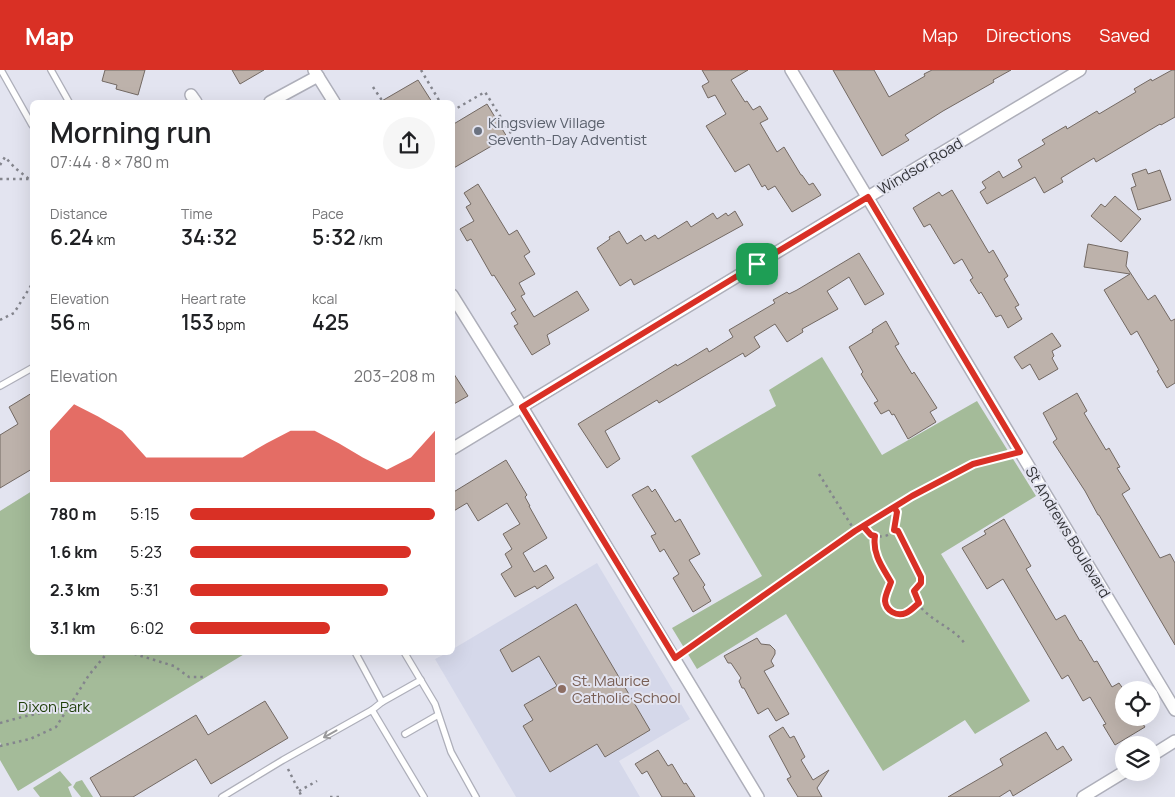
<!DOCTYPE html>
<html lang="en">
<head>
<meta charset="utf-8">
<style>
	:root { --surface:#fff; --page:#f6f6f6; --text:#202124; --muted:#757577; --accent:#d93025 }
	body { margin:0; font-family:Manrope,sans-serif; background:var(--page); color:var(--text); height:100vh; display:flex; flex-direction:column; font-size:19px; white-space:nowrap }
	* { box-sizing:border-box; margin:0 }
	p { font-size:16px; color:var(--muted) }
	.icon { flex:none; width:28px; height:28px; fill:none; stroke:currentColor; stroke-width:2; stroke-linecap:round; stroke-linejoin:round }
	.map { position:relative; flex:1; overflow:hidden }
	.panel { position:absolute; left:30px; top:30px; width:425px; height:555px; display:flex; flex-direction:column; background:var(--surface); border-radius:8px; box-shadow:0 5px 20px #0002 }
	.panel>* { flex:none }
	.buttons { position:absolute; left:1115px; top:611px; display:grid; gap:10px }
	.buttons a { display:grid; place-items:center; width:45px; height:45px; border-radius:50%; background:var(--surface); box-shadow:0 5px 20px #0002; font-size:25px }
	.pin { position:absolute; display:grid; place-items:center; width:42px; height:42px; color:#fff; margin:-21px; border-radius:10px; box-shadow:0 2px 8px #0006 }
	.round { display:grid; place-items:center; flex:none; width:52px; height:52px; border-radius:26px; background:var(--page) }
	.summary { display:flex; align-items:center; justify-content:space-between; height:85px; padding:0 20px }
	h1 { font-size:28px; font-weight:600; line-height:38px }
	.figures { display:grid; grid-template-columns:repeat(3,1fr); gap:8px; height:85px; padding:5px 20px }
	.figures div { display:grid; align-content:center }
	.figures b { font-size:21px; font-weight:600 }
	.figures small { font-size:14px; font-weight:400 }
	.figures p { font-size:14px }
	.chart { height:140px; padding:10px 20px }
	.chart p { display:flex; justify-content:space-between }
	.chart svg { width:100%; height:90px; margin-top:5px; fill:var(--accent); opacity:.7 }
	ul { padding:0 20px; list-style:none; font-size:16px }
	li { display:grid; grid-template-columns:80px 60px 1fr; align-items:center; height:38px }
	li i { height:12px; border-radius:6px; background:var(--accent) }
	header { display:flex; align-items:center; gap:30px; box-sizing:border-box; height:70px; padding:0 25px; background:var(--accent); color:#fff }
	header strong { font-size:24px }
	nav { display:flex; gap:28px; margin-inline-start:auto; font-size:18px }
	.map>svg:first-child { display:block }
</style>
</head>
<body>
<header>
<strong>Map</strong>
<nav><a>Map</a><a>Directions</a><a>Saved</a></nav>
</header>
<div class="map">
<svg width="1175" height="727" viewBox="0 0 1175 727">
	<rect width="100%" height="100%" fill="#e3e4f0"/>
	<polygon fill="#d5d8ea" points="597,493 690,649 619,691 640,727 516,727 435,589 447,583 452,582 453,579"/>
	<g fill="#a4bb99">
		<polygon points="822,287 882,385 977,331 1036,426 941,484 1030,631 975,664 965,650 883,701 786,544 697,599 672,558 762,506 691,386 776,336 769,320"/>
		<polygon points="32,421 32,582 246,583 18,721 0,690 0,676 1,675 0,672 0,441"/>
		<polygon points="60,701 72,715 68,717 72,727 40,727 33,718"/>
		<polygon points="82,710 93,727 81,727 73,717 76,712"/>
	</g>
	<g fill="#bdb2ab" stroke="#736963">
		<polygon points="105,0 145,0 138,25 116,19 117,15 102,11"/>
		<polygon points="232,0 264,0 240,14"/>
		<polygon points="702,0 748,0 731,10 745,32 747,31 753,40 760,36 768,49 760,53 777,82 784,77 801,105 802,105 809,115 813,113 821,125 792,142 775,116 768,120 765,115 762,117 749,94 735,102 706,56 726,44 715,25 708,28 702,16 709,12"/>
		<polygon points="833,0 874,0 889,27 925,6 924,4 932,0 1011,0 993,10 994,12 943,41 905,65 909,70 882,86"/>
		<polygon points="1172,0 1175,0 1175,47 1161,55 1160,54 1096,92 1094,88 1061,108 1063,112 1044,123 1035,107 987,134 980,122 986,118 982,112 999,101 1003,108 1022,97 1018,90 1045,74 1042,70 1066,56 1067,59 1097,41 1099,44 1136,22 1134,19 1151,9 1152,11"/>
		<polygon points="418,10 432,32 380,32"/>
		<polygon points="487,34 507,67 452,99 452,55"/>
		<polygon points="1146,99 1148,104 1160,100 1171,130 1138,140 1131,118 1136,116 1132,104"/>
		<polygon points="478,114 509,165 517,160 530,182 524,186 535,204 519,213 525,224 521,226 534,247 577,221 589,240 547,265 550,274 532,285 514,256 518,254 511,243 516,240 494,205 492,206 471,169 467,171 460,159 474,151 466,137 471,134 464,123"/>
		<polygon points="952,120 989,183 993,180 1008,206 1004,209 1019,235 1015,237 1022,249 1008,258 1001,245 996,247 981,222 979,224 970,210 973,208 962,189 954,194 930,154 924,157 913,138 939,122 942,126"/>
		<polygon points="1115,126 1141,149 1121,172 1091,146 1101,134 1105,137"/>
		<polygon points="735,141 743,155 634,215 631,209 620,216 597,178 610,169 609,167 619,161 627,174 641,165 645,171 655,165 658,169 687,151 691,157 713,143 717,149 726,143 728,146"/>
		<polygon points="1088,174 1128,182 1126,196 1148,230 1155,225 1171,251 1175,249 1175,313 1167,318 1157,301 1159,300 1137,261 1131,265 1104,220 1130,204 1084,197"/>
		<polygon points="859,183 884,224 865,235 849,207 827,221 838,239 802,259 803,262 787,272 775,254 754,267 760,277 745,287 743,283 659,333 657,330 605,361 620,389 607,398 578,354 676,294 677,296 684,292 707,278 709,282 733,267 729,260 775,233 773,230 787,222 789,224 797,220"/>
		<polygon points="886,251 899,274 895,276 912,304 914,302 937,338 930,342 936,352 908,369 894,344 892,345 889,340 881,344 874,333 878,331 861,304 863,302 849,277 873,262 872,260"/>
		<polygon points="1052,263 1061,276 1052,281 1054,286 1052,288 1058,299 1039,310 1030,294 1022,299 1014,287"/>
		<polygon points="452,301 468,326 452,335"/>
		<polygon points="32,323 32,399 0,418 0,365 18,354 9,337"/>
		<polygon points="1077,323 1087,341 1084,343 1106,380 1109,378 1120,397 1117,398 1130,419 1122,424 1160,488 1170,484 1175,493 1175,575 1099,445 1098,445 1085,421 1053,372 1057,369 1043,343"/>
		<polygon points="506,390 527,425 525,427 530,436 529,436 547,468 523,483 534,502 546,495 554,508 537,519 535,516 515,527 501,504 512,497 505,484 512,479 503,464 520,454 507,433 478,451 467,433 452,442 452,423"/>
		<polygon points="648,416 652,422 655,419 675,452 680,449 700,484 689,490 705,515 703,517 711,531 693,542 673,508 679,504 664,479 660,482 651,466 656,464 632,425"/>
		<polygon points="1004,449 1031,496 1026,499 1056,550 1065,545 1080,571 1081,570 1094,592 1097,591 1112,617 1119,613 1124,620 1124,648 1139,648 1145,657 1115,675 1103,655 1106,654 1090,627 1083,631 1068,605 1062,609 1003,509 987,519 962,478 986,464 984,461"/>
		<polygon points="576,534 650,660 605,687 597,674 550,702 523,656 533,650 524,635 557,616 539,586 512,602 500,580"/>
		<polygon points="757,568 761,574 770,575 775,580 775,584 771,591 774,596 764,601 789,644 776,651 768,638 758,644 744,618 742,618 739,611 741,608 731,593 728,593 724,586"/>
		<polygon points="265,631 288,668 211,714 196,689 133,727 101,727 90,708 196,645 208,665"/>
		<polygon points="783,657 790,668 794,666 805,687 801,690 813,710 829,700 817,718 822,727 798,727 787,709 791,707 769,666"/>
		<polygon points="1046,662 1057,680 1063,676 1072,690 1013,726 1010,720 999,727 948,727 1003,695 1000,689"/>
		<polygon points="658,680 668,696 672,694 684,714 686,713 695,727 662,727 647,701 642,704 635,694"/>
	</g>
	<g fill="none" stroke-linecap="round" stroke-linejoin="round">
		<g stroke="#aeafba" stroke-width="8">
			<g id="service">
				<polyline points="1,0 32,55"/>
				<polyline points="51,0 69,32"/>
				<polyline points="0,316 32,298"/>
				<polyline points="355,582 382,632 372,640 424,727"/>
				<polyline points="404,582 435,634 451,682 476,727"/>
				<polyline points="382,632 421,610"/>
				<polyline points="405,664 438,645"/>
				<polyline points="222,727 283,690 372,640"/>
			</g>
		</g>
		<g stroke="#aeafba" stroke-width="14">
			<g id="minor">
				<polyline points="314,0 334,32"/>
				<polyline points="791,0 1175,640"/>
				<polyline points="191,25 196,32"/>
				<polyline points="270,32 318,6"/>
				<polyline points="452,225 522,337 758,727"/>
				<polyline points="452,379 868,127 1080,0"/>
				<polyline points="1151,686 1175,671"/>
				<polyline points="1083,727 1124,702"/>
			</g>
		</g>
		<g stroke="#84858d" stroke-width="2.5" stroke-dasharray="2.5 4" stroke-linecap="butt">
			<polyline points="421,0 440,32"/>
			<polyline points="373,17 383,32"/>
			<polyline points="452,41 485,22 517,73"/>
			<polyline points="0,95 5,87 15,98 29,109"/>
			<polyline points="0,109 32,109"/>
			<polyline points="0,250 14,243 32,214"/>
			<polyline points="819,404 855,461"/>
			<path d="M863,456C882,479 906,460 894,437"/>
			<path d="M894,460L898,461L921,507V513L914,521C916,547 953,555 965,574"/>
			<path d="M875,466L876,484L891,513C889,517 886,522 885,527C884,539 895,548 906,543C911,541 915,536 919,533"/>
			<polyline points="684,581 855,461 913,426 973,394 1007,385"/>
			<polyline points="128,582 174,596 189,607 204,607"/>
			<polyline points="0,653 22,647 68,637"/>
			<polyline points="0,676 30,669 56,657 89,605 108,582"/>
			<polyline points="288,699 302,727"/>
			<polyline points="299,721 317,711"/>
			<polyline points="330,727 339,727"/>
		</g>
		<use href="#service" stroke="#fff" stroke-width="5.5"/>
		<use href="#minor" stroke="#fff" stroke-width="11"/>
	</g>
	<defs><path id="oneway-shaft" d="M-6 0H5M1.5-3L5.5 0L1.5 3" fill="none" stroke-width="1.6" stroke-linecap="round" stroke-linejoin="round" transform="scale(1.25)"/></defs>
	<use stroke="#9a9a9c" href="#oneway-shaft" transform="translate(330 664) rotate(151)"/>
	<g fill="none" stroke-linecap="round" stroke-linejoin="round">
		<g stroke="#fff" stroke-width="10">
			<path id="route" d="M757,194L868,127L1020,382L973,394L912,426L868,453L863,456L871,465L875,466C872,484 883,498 891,512C889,518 885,525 885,531C886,541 897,547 906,543C911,541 915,536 919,533L914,521L921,513V507L898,461L894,460L897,442L894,437L855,461L675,588L522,337L757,194"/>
		</g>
		<use href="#route" stroke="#d93025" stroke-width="6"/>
	</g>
	<circle fill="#6b7280" stroke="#e3e4f0" stroke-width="2" cx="478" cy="61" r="5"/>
	<circle fill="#8d6e63" stroke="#e3e4f0" stroke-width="2" cx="562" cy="619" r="5"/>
	<g text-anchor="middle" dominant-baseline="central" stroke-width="4" stroke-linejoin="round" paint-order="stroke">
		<g font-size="15" fill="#5b616d" stroke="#e3e4f0" text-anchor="start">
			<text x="488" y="52">Kingsview Village<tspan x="488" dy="17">Seventh-Day Adventist</tspan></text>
		</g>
		<g font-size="15" fill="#343539" stroke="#e3e4f0">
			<text transform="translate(920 96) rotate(-31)">Windsor Road</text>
			<text transform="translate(1068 462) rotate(59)">St Andrews Boulevard</text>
		</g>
		<g font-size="15" fill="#785e54" stroke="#e3e4f0" text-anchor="start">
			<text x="572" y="610">St. Maurice<tspan x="572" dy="17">Catholic School</tspan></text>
		</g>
		<g font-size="15" fill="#1e3e08" stroke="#e3e4f0">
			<text x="54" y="636">Dixon Park</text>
		</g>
	</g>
</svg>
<div class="buttons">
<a><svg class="icon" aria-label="locate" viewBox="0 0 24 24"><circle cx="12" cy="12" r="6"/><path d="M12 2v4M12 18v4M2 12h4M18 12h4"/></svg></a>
<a><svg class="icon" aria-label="layers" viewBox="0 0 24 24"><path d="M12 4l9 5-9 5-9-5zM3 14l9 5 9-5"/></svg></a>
</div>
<div class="pin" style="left:757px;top:194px;background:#1e9e55"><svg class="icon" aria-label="arrive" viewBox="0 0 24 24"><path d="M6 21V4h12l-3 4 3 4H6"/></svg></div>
<section class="panel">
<div class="summary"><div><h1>Morning run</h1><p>07:44 · 8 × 780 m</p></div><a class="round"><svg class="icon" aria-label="share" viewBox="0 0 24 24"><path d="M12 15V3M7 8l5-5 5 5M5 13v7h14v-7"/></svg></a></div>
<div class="figures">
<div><p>Distance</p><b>6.24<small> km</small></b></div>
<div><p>Time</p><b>34:32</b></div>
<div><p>Pace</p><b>5:32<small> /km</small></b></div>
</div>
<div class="figures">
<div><p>Elevation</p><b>56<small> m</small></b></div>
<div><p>Heart rate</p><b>153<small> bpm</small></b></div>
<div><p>kcal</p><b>425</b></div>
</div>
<div class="chart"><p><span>Elevation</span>203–208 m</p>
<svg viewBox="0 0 160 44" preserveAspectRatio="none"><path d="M0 44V19L10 6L20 12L30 19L40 32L50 32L60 32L70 32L80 32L90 25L100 19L110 19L120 25L130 32L140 38L150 32L160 19V44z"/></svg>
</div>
<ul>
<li><b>780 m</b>5:15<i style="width:100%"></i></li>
<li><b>1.6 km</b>5:23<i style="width:90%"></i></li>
<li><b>2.3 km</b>5:31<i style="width:81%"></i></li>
<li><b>3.1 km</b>6:02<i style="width:57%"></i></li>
</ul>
</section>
</div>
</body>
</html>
